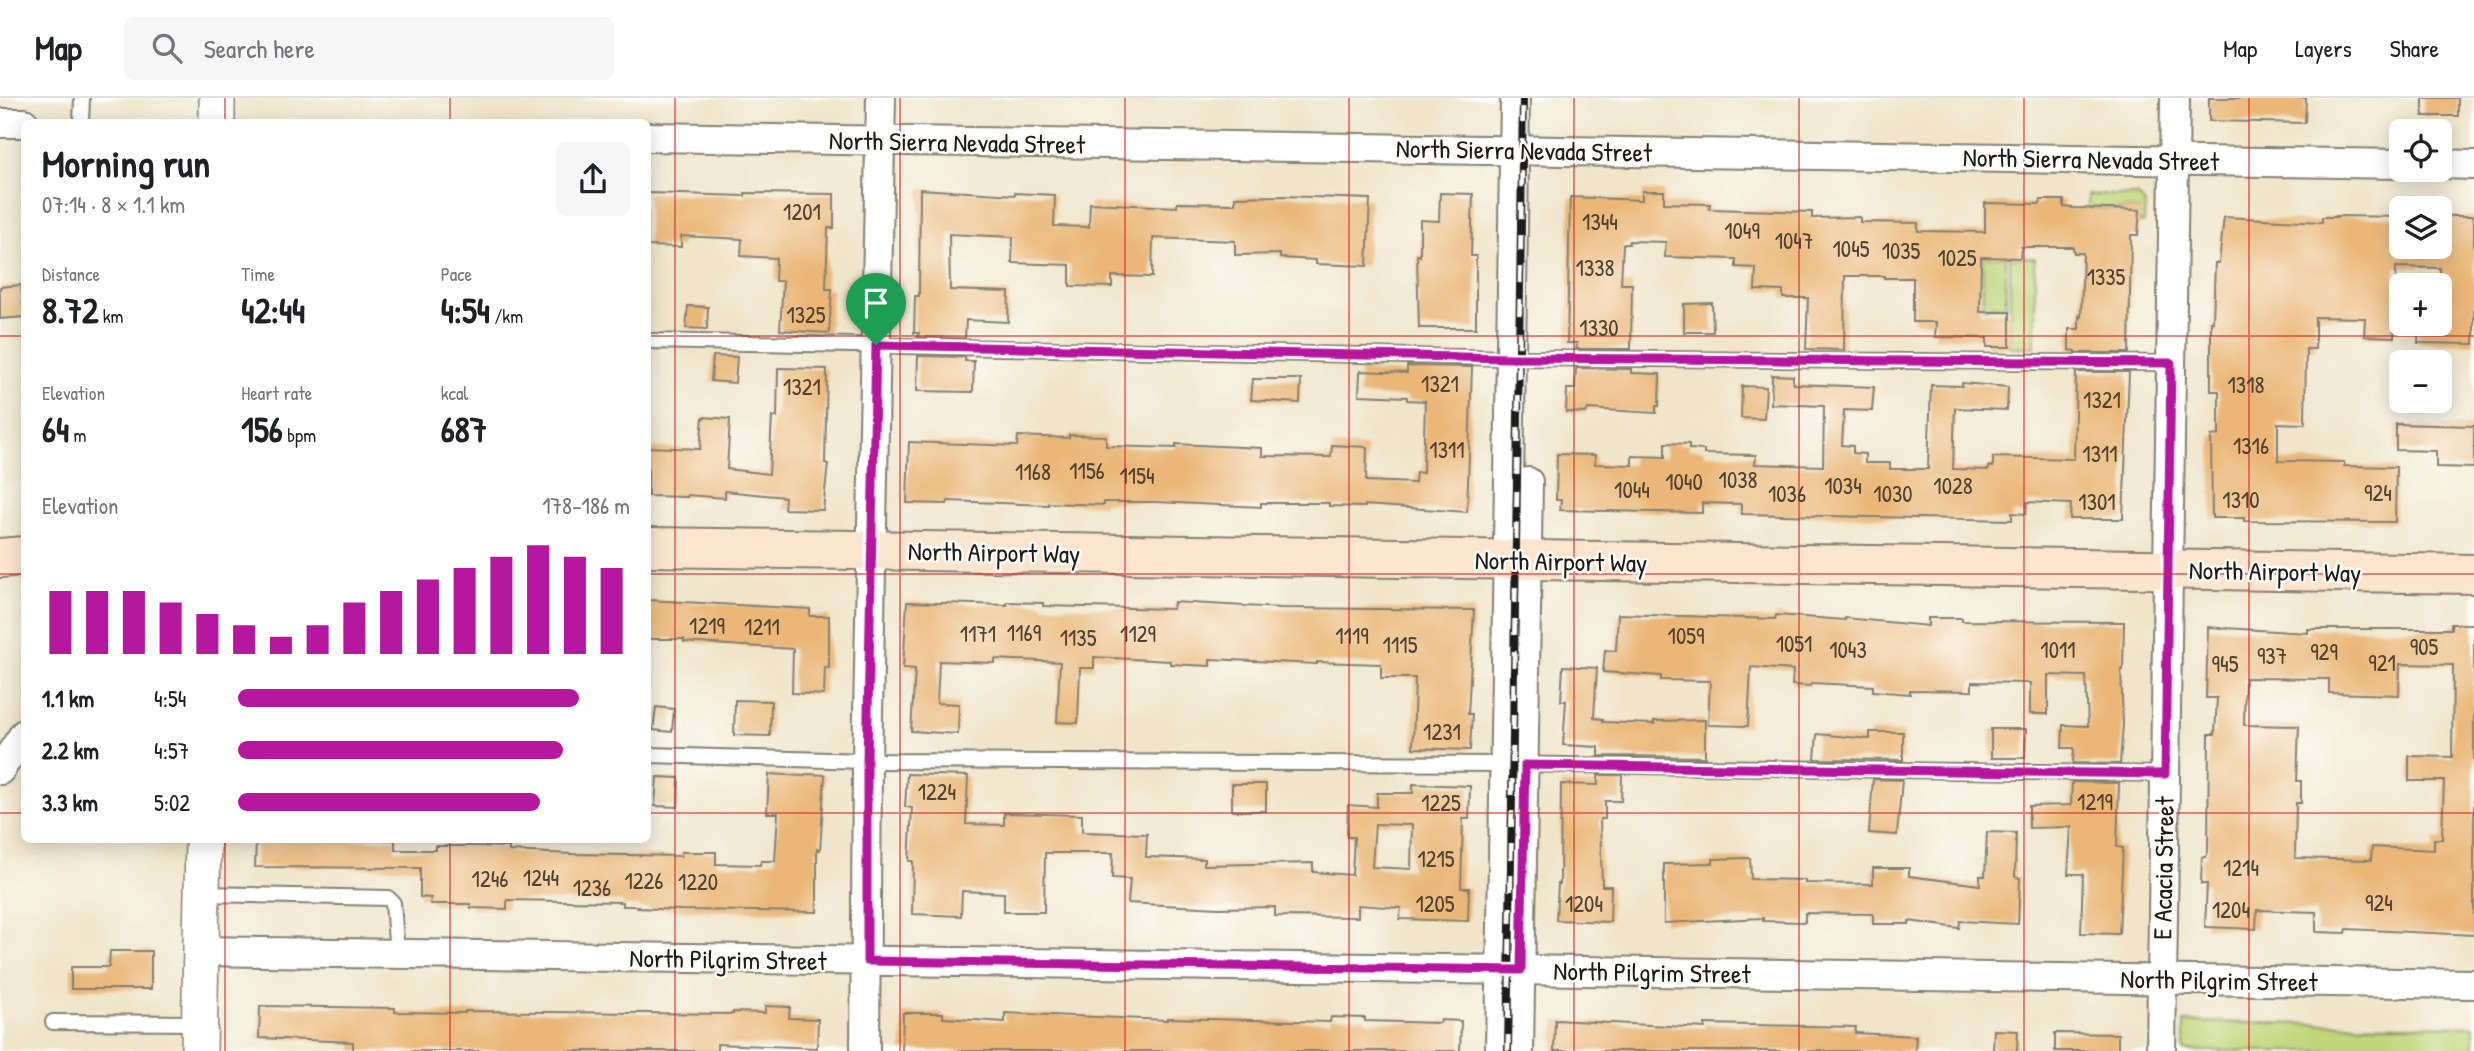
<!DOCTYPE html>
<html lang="en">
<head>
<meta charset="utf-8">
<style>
	:root { --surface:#fff; --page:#f6f6f6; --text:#202124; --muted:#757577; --line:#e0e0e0; --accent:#b5179e }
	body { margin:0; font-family:"Patrick Hand",sans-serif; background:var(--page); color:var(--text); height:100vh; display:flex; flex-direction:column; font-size:26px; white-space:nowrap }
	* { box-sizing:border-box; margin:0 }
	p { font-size:23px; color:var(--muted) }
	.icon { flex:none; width:38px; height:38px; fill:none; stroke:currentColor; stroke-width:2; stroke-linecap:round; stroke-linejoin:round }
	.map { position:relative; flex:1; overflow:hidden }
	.details { position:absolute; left:21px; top:21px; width:630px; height:724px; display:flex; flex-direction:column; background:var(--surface); border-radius:10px; box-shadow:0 4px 18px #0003 }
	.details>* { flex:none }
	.tools { position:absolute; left:2389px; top:21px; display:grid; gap:14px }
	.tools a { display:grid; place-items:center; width:63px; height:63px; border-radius:10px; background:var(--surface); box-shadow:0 4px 18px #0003; font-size:35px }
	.pin { position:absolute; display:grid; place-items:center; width:60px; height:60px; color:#fff; margin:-72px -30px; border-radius:50% 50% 50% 0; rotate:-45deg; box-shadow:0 0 7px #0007 }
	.pin .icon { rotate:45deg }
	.round { display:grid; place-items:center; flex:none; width:74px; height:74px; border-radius:10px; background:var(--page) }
	.summary { display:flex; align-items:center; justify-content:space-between; height:119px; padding:0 21px }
	h1 { font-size:38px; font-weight:700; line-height:52px }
	.figures { display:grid; grid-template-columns:repeat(3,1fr); gap:10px; height:119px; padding:7px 21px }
	.figures div { display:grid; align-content:center }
	.figures b { font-size:35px; font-weight:700 }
	.figures small { font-size:19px; font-weight:400 }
	.figures p { font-size:19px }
	.chart { height:196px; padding:14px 21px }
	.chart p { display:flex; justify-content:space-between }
	.chart svg { width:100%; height:126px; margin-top:7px; stroke:var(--accent); stroke-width:6 }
	ul { padding:0 21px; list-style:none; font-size:23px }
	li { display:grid; grid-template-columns:112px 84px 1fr; align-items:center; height:52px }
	li i { height:18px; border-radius:9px; background:var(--accent) }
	header { display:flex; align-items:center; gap:42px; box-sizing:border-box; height:98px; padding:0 35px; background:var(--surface); border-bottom:2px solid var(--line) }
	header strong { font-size:33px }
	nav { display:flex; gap:38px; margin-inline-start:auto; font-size:24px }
	.search { width:490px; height:63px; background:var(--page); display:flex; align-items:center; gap:18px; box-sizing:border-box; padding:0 24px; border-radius:10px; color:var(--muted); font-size:26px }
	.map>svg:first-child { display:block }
</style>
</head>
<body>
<header>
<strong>Map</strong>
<div class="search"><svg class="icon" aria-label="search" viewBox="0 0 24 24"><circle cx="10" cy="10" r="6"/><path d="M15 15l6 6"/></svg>Search here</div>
<nav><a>Map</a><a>Layers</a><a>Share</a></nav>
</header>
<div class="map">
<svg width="2474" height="953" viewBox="0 0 2474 953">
	<rect width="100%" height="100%" fill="#fdfcf7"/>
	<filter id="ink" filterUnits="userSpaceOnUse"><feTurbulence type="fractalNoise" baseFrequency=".0143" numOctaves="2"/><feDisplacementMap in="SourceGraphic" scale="14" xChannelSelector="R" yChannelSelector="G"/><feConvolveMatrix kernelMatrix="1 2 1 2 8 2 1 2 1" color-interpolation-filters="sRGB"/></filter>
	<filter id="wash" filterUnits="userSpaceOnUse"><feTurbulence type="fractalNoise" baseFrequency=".00686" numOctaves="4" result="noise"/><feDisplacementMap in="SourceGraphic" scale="28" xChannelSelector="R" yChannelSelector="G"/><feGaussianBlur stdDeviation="1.57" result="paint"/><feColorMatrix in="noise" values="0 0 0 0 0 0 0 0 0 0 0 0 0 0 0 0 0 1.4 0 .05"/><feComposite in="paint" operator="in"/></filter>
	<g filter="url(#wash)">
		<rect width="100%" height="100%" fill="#f0e5ca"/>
		<g fill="#bfd67a" stroke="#6e794b" stroke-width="2">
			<polygon points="2088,97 2137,97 2145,106 2144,125 2139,125 2139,112 2088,110"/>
			<polygon points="1983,159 2006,159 2006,208 1983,209"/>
			<rect x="2010" y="160" width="25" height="89"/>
			<polygon points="2184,924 2474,928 2474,953 2184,953"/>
		</g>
		<g id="blocks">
			<g fill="#eab778" fill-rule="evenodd">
				<polygon points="2209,0 2306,0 2305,25 2209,23"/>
				<rect x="2423" y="0" width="35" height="18"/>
				<polygon points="920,91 1015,97 1015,95 1055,97 1054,128 1089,129 1090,105 1177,109 1177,105 1235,106 1235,99 1283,98 1370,101 1367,168 1316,166 1316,162 1280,160 1280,156 1235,157 1235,143 1153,140 1152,179 1112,178 1112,189 1070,188 1070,167 1012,165 1013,139 949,136 950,192 1009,194 1008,224 966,222 965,240 918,239 919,235 914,235 915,198 919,198"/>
				<polygon points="1642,93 1664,93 1664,105 1710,106 1709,111 1812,114 1812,120 1860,119 1860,124 1918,125 1918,133 1985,134 1985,105 2040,106 2041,102 2064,102 2064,109 2074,110 2140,112 2138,137 2131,137 2129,255 2076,255 2076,253 2069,252 2069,231 2079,231 2079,218 2081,219 2083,155 2074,155 2073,149 2021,149 2020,160 1981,159 1980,214 2010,214 2010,249 1987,249 1987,240 1935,239 1936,224 1913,224 1913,180 1884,180 1884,178 1845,178 1844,252 1806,251 1808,200 1783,200 1783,193 1755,192 1756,170 1736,169 1736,161 1665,159 1666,144 1629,143 1629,146 1623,146 1621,186 1632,186 1631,251 1576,251 1577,245 1567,245 1570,99 1642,102"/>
				<polygon points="648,95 745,98 745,95 834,96 834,130 828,130 826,191 832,191 829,235 780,232 783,183 775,183 776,160 741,158 742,141 681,138 681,149 648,148"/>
				<polygon points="1440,95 1473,96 1471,158 1476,158 1476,230 1419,230 1417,157 1420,158 1420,122 1439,123"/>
				<polygon points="2336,118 2401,119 2401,149 2446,149 2446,118 2474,118 2474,246 2418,245 2419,226 2440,226 2440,170 2396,169 2394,239 2364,238 2365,220 2315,219 2315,251 2306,251 2305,326 2278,325 2278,363 2344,364 2344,368 2396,369 2395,424 2244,423 2244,420 2212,420 2211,338 2219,337 2219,293 2211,293 2211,224 2213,224 2215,165 2219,165 2224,119 2322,124 2322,119 2336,119"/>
				<polygon points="21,187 24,219 0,221 0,189"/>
				<polygon points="1712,205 1713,234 1684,234 1684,206"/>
				<polygon points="688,208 708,209 707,231 686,230"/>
				<polygon points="713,258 737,259 735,285 711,283"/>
				<polygon points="918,258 965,259 965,263 974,263 973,294 917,293"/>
				<polygon points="1407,268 1472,269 1467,414 1365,407 1365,409 1329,408 1329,405 1261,405 1261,409 1156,404 1104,404 1104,407 1048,405 1048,407 948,403 947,406 907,405 909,344 1017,348 1018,338 1069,340 1069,337 1106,338 1106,348 1176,350 1176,346 1262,350 1262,358 1331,359 1332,347 1367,349 1366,383 1415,385 1416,374 1423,375 1425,303 1407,302 1407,299 1359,297 1360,273 1407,275"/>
				<polygon points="778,270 827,271 825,365 828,366 823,412 784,411 785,399 725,393 725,400 687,397 687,399 648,398 648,349 700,351 703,319 730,321 727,371 769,376 772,319 777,319"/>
				<polygon points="1576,270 1631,271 1631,275 1660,276 1659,308 1656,308 1656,315 1588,311 1586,315 1566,314 1567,291 1575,291"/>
				<polygon points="2076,274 2129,274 2123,421 2070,421 2071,406 2027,404 2026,416 2012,415 2012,422 1741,416 1741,406 1702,405 1702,415 1560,412 1561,402 1556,402 1557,356 1595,357 1595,366 1632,367 1632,358 1665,359 1665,345 1689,346 1689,351 1704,352 1704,356 1756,357 1755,366 1823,368 1824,308 1771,306 1772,277 1793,278 1793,286 1874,289 1872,313 1844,312 1842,347 1853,348 1853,355 1865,356 1865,365 1890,365 1890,371 1928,371 1931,287 1962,288 1962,285 2008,289 2007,312 1955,310 1953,371 1989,372 1989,368 1993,369 1993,359 2074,361"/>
				<polygon points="1253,281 1301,281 1300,305 1251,302"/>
				<polygon points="1742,288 1766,289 1764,321 1741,320"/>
				<polygon points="2396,326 2474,328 2474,370 2436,369 2436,353 2396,352"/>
				<polygon points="648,502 810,511 810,518 829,518 829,570 825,569 824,597 792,595 793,551 684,544 684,541 648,541"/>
				<polygon points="907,504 1007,507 1007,504 1043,505 1043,508 1173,511 1174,504 1281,510 1474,512 1468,616 1472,616 1470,652 1413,650 1415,580 1381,580 1381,566 1317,564 1317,566 1210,561 1210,568 1170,566 1170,563 1094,559 1094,570 1080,570 1078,625 1057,624 1060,564 995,561 995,565 939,563 937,605 959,606 958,636 911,633 915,571 903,570"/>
				<polygon points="1618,516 1775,521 1776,517 1845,522 1845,520 1928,528 1928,520 1962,520 1962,523 2124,524 2123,572 2121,572 2123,626 2120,666 2073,665 2074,650 2062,650 2063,627 2088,628 2086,578 2048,577 2048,616 2030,616 2030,585 1972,584 1972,593 1910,592 1910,596 1873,593 1873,588 1811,585 1811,588 1792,587 1793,572 1751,569 1748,628 1708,627 1710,583 1661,582 1661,578 1603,574 1605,552 1616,553"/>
				<path d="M2451,526H2474V837L2347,831L2346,835L2316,834V814L2257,812L2256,831L2205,829L2207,786H2201L2202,759H2206L2208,753L2209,636H2215L2217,600H2206L2208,529L2308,535V531H2451ZM2400,566L2453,567L2452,659L2409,658V683H2444L2442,741H2434V752L2372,749L2371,762L2295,760L2296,705H2301V683H2297L2299,628L2244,627L2245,580L2329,581V595L2399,597Z"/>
				<polygon points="1563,568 1597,570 1594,620 1603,621 1603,624 1654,626 1654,623 1705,622 1705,659 1599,658 1599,649 1563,647 1566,603 1561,603"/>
				<polygon points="735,602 771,603 770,638 734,637"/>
				<polygon points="656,609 674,611 672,634 653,632"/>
				<polygon points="1991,631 2026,631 2025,660 1991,660"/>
				<polygon points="1870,634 1903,634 1903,662 1815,661 1817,636 1870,641"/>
				<polygon points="769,676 805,678 806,676 825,677 820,752 817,751 817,814 680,812 638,810 639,808 623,808 623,804 507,802 507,811 471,810 471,806 430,806 431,800 420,799 420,770 255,769 256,742 395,742 395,752 436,752 436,748 469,748 509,749 509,753 573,756 681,758 681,754 716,754 716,766 760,767 761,763 775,763 778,715 767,715"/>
				<path d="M907,676L968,678L966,726L1004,727V715L1082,717V734L1147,736L1146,759L1204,761V767L1313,765V774L1352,777L1354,739H1347L1348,707L1377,709V695H1413V686L1470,688L1469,721H1463L1461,790H1469L1468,823L1400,821L1401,810L1358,807V819L1275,818V809L1218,810L1128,805L1130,781L1112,780L1113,755H1045L1044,814H1004V795L962,793L961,818L912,816L913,763H909L912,710L905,709ZM1375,726L1412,727L1411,771L1372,769Z"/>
				<polygon points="1598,677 1622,677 1621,703 1605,703 1605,721 1600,721 1602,788 1611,788 1610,824 1556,822 1558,786 1560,786 1561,686 1598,687"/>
				<polygon points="657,679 679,680 678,709 655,708"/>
				<polygon points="1873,681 1902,682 1897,737 1869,735"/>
				<polygon points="2072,684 2119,685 2117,749 2123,750 2119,836 2081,835 2083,776 2068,776 2071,729 2029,730 2029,708 2071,707"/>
				<rect x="1232" y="686" width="34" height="27"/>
				<polygon points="1987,734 2016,735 2015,779 2020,780 2018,826 1960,823 1959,830 1909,823 1909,826 1873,826 1873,816 1805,815 1805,824 1763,823 1763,820 1664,825 1664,766 1713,765 1713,761 1750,760 1751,781 1805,782 1805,785 1873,786 1873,770 1909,770 1909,778 1980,787 1980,778 1985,778"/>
				<polygon points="110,853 151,853 151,891 71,891 71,869 109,869"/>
				<polygon points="260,908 395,910 395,914 465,915 465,913 733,916 733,914 765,915 765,908 790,909 789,920 818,921 817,950 717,946 717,953 353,953 353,944 259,940"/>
				<polygon points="903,915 943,915 943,920 1005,924 1005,915 1167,922 1167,920 1330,924 1331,919 1365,920 1365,923 1440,925 1441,922 1461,923 1460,953 902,953"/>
				<polygon points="1555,922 1705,930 1705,926 1856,929 1855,935 1916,938 1915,953 1554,953"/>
				<polygon points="1994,932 2018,933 2017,953 1993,953"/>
				<polygon points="2055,935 2118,936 2118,953 2055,953"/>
			</g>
		</g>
	</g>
	<g filter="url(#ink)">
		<use href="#blocks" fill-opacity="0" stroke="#868073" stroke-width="2"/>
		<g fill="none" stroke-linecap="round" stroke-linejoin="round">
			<g stroke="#868073" stroke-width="18">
				<g id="service">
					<polyline points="81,24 82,0"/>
					<polyline points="648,243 1511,260 2171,265"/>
					<polyline points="648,657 867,663 1505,666 2165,676"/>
					<polyline points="203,796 388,800 393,805 397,856"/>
					<polyline points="53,924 199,925"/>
				</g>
			</g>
			<g stroke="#868073" stroke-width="32">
				<g id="minor">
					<polyline points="0,25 24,25"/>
					<polyline points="648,39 2401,66"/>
					<polyline points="2440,66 2474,67"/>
					<polyline points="0,672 24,636"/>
					<polyline points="200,853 2474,886"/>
					<polyline points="865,953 867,663 881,0"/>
					<polyline points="1500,953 1515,0"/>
					<polyline points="1519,953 1528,384"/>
					<polyline points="2161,953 2175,0"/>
				</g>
			</g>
			<g stroke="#868073" stroke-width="38">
				<g id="tertiary">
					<polyline points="217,24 217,0"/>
					<polyline points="199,953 203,742"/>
				</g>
			</g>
			<g stroke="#868073" stroke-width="42">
				<g id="secondary">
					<polyline points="648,449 2474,476"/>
					<polyline points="0,460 24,458"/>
				</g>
			</g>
			<use href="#service" stroke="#fff" stroke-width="14"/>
			<use href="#minor" stroke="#fff" stroke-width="28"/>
			<use href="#tertiary" stroke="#fff" stroke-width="35"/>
			<use href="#secondary" stroke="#fce5cf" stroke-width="38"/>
			<g stroke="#1c1c1c" stroke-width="8">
				<polyline id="rail" points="1508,953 1523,0"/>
			</g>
			<use href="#rail" stroke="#fdfcf7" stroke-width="5" stroke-dasharray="16" stroke-linecap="butt"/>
		</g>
	</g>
	<g fill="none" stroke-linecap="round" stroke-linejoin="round" filter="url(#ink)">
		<g stroke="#fff" stroke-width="14">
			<polygon id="route" points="876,247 1511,260 2171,265 2165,676 1525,667 1521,872 867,863 867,663"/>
		</g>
		<use href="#route" stroke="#b5179e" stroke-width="9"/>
	</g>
	<path fill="none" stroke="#d62828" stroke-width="2" stroke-opacity="0.55" d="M225,0V24M450,0V24M675,0V953M900,0V953M1125,0V953M1349,0V953M1574,0V953M1799,0V953M2024,0V953M2249,0V953M0,238H24M648,238H2474M0,476H24M648,476H2474M0,715H24M648,715H2474M225,742V953M450,742V953"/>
	<g text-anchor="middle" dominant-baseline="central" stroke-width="5" stroke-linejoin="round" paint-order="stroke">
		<g font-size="23" fill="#504333">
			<text x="802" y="113">1201</text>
			<text x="1600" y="123">1344</text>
			<text x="1742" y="132">1049</text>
			<text x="1794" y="142">1047</text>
			<text x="1851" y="150">1045</text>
			<text x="1901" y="152">1035</text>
			<text x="1957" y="159">1025</text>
			<text x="1595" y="169">1338</text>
			<text x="2106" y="178">1335</text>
			<text x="806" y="216">1325</text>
			<text x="1599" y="229">1330</text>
			<text x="1440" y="285">1321</text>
			<text x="2246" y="286">1318</text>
			<text x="802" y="288">1321</text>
			<text x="2102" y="301">1321</text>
			<text x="2251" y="347">1316</text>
			<text x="1447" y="351">1311</text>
			<text x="2100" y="355">1311</text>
			<text x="1087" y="372">1156</text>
			<text x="1033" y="373">1168</text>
			<text x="1137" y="377">1154</text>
			<text x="1738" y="381">1038</text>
			<text x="1684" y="383">1040</text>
			<text x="1843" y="387">1034</text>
			<text x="1953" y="387">1028</text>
			<text x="1632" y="391">1044</text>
			<text x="2378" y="394">924</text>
			<text x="1787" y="395">1036</text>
			<text x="1893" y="395">1030</text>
			<text x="2241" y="401">1310</text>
			<text x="2097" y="403">1301</text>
			<text x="707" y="527">1219</text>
			<text x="762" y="528">1211</text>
			<text x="1024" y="534">1169</text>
			<text x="978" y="535">1171</text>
			<text x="1138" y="535">1129</text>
			<text x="1352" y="537">1119</text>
			<text x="1686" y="537">1059</text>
			<text x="1078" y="539">1135</text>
			<text x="1794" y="545">1051</text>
			<text x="1400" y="546">1115</text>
			<text x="2424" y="548">905</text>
			<text x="1848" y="551">1043</text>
			<text x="2058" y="551">1011</text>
			<text x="2324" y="553">929</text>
			<text x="2272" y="557">937</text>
			<text x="2382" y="564">921</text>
			<text x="2225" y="565">945</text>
			<text x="1442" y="633">1231</text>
			<text x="937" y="693">1224</text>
			<text x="2095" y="703">1219</text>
			<text x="1441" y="704">1225</text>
			<text x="1436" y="760">1215</text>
			<text x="2241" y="769">1214</text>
			<text x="541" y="779">1244</text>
			<text x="490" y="780">1246</text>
			<text x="644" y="782">1226</text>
			<text x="698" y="783">1220</text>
			<text x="592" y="789">1236</text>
			<text x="2379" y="804">924</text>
			<text x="1435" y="805">1205</text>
			<text x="1584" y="805">1204</text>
			<text x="2231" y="811">1204</text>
		</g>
		<g font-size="26" fill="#1c1c1c" stroke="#fdfcf7">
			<text transform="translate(957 44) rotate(1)">North Sierra Nevada Street</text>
			<text transform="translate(1524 52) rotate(1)">North Sierra Nevada Street</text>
			<text transform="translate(2091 61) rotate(1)">North Sierra Nevada Street</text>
			<text transform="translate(994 454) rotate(1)">North Airport Way</text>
			<text transform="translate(1561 463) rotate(1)">North Airport Way</text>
			<text transform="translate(2275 473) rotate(1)">North Airport Way</text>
			<text transform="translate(2163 770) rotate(-89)">E Acacia Street</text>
			<text transform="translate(728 861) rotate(1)">North Pilgrim Street</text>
			<text transform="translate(1652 874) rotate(1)">North Pilgrim Street</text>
			<text transform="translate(2219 882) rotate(1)">North Pilgrim Street</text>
		</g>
	</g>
</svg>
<div class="tools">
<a><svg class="icon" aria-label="locate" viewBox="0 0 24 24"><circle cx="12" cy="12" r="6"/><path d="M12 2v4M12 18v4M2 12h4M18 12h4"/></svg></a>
<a><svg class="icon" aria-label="layers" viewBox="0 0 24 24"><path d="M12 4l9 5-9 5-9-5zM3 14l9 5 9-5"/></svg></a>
<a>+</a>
<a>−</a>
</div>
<div class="pin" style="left:876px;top:247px;background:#1e9e55"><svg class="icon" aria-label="arrive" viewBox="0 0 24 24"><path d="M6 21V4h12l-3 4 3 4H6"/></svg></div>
<section class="details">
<div class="summary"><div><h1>Morning run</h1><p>07:14 · 8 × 1.1 km</p></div><a class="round"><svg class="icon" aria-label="share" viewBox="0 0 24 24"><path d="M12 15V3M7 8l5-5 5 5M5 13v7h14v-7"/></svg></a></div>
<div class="figures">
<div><p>Distance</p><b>8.72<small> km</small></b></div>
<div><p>Time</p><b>42:44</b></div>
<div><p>Pace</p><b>4:54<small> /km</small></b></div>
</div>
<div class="figures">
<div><p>Elevation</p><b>64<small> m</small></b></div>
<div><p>Heart rate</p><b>156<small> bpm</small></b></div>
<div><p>kcal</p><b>687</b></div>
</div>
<div class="chart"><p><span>Elevation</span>178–186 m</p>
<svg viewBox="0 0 160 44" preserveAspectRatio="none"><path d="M5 44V22M15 44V22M25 44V22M35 44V26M45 44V30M55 44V34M65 44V38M75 44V34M85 44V26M95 44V22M105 44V18M115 44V14M125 44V10M135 44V6M145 44V10M155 44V14"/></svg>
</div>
<ul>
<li><b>1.1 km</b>4:54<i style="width:87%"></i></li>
<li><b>2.2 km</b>4:57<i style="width:83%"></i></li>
<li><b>3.3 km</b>5:02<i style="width:77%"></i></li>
</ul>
</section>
</div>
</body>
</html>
